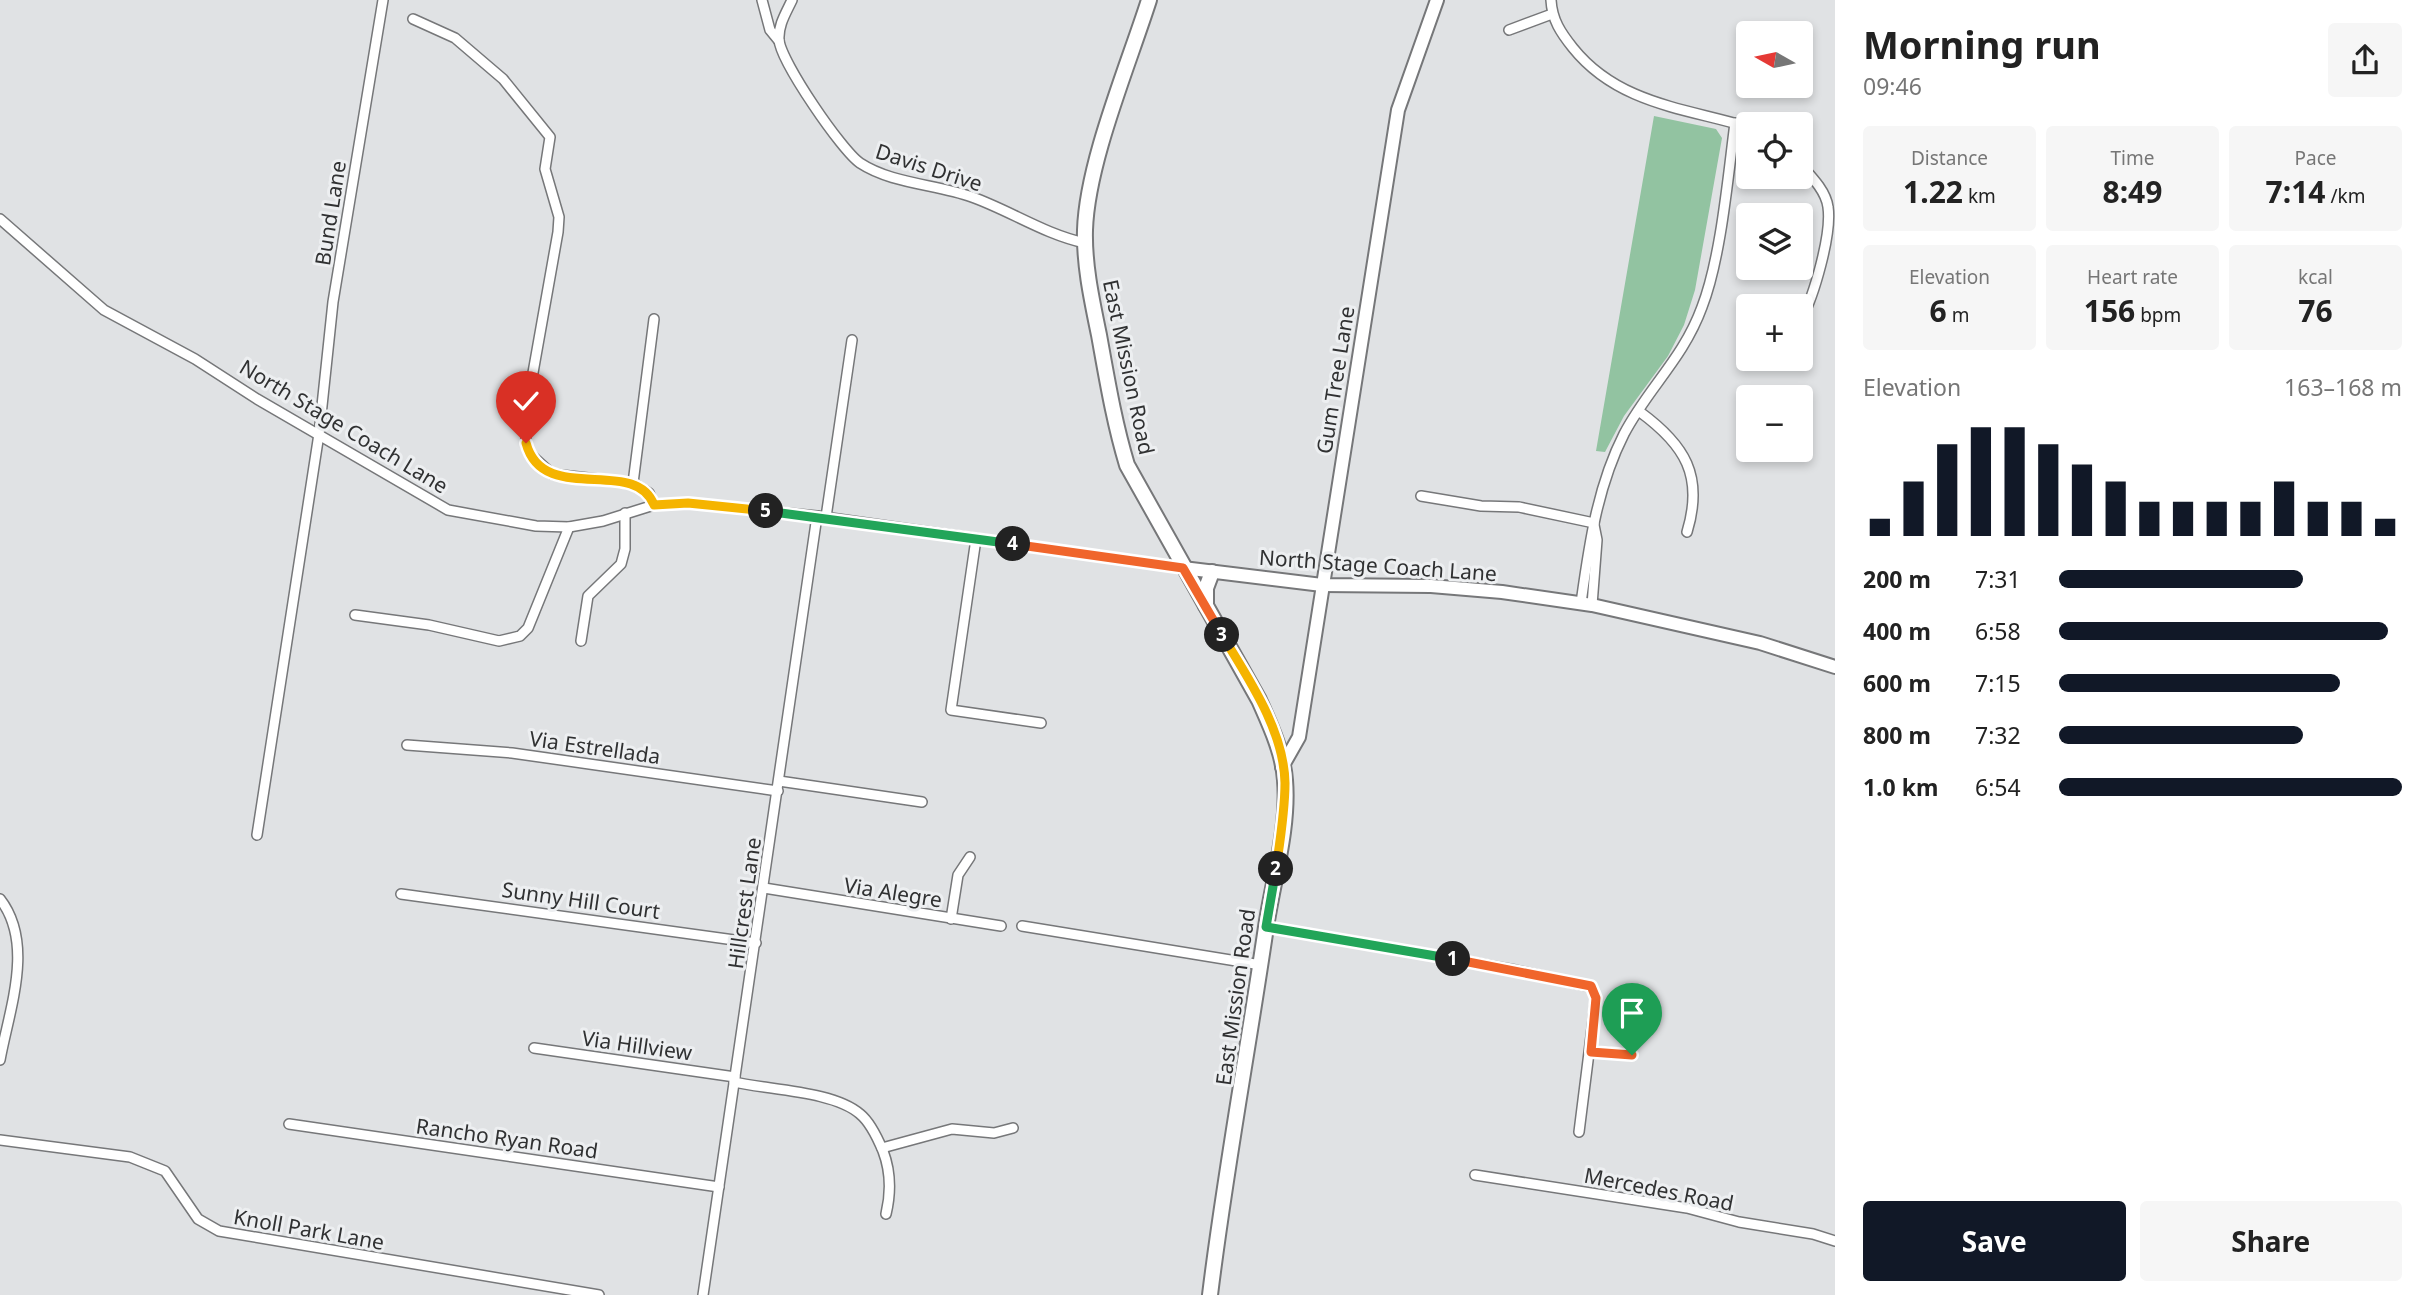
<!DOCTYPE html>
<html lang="en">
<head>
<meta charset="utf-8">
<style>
	:root { --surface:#fff; --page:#f6f6f6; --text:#222; --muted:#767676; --accent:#111827 }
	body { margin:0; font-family:"Noto Sans",sans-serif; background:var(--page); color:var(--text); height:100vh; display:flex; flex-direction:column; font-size:26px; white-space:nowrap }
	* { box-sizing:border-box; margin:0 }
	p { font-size:23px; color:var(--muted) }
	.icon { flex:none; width:38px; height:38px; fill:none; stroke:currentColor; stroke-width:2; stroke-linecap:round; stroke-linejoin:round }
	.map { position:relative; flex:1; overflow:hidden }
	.side { display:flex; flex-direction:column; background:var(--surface); width:595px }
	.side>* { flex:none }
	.needle { width:46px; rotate:279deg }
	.controls { position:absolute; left:1736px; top:21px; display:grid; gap:14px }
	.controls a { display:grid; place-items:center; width:77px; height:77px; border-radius:7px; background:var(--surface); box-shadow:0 4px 10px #0003; font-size:35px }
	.pin { position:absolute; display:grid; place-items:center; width:60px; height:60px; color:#fff; margin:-72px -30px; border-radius:50% 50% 50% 0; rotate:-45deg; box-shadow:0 0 7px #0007 }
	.pin .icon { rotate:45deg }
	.km { position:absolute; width:35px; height:35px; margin:-18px; border-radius:50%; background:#222; color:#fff; font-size:19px; line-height:35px; text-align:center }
	.round { display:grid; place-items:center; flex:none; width:74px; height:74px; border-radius:7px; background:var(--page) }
	.overview { display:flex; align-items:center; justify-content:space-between; height:119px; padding:0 28px }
	h1 { font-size:38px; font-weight:700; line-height:52px }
	.figures { display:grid; grid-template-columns:repeat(3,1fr); gap:10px; height:119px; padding:7px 28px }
	.figures div { display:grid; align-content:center; border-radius:7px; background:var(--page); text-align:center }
	.figures b { font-size:30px; font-weight:700 }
	.figures small { font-size:19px; font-weight:400 }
	.figures p { font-size:19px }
	.chart { height:196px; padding:14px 28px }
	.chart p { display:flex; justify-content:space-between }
	.chart svg { width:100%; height:126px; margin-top:7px; stroke:var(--accent); stroke-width:6 }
	.button { display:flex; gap:14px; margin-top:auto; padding:14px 28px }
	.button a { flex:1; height:80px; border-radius:7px; background:var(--accent); color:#fff; font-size:28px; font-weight:700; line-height:80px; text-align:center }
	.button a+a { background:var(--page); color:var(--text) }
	ul { padding:0 28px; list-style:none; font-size:23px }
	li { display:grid; grid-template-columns:112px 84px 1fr; align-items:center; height:52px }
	li i { height:18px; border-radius:9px; background:var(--accent) }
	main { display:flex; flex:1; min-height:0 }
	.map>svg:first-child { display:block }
</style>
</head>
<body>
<main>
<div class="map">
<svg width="1835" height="1295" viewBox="0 0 1835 1295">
	<rect width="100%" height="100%" fill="#e0e2e4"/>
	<polygon fill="#92c3a1" points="1654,116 1716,129 1722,138 1695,290 1684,325 1668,356 1624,416 1605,452 1596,451"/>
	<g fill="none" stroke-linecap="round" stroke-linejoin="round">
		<g stroke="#767779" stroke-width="12">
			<g id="street">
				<polyline points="762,0 770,30 779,41"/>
				<path d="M792,0C786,13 778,25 779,40C781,62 842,151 860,163C892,184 936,184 972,197C1011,211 1044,234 1085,243"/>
				<path d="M1551,0C1552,20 1561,33 1573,48C1618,104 1685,108 1748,127"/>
				<polyline points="413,19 455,38 503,79 550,137 545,169 559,217 558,232 526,412 526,445 531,455 552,474 633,483 649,493 654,505"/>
				<polyline points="1509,30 1552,14"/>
				<path d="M1801,165C1811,176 1826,191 1828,207C1832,234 1814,296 1801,320"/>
				<polyline points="0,219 104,310 195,359 257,399 448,510 536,526 569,527 603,521 654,505 688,503 817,516 1183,568"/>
				<path d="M1640,412C1685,445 1704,476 1687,532"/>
				<polyline points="633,483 654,319"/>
				<polyline points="1421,496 1481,506 1519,507 1594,523"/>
				<polyline points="826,517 852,340"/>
				<polyline points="976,539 951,710 1041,723"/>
				<path d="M1581,603C1589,546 1597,487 1624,434C1648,388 1683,359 1702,307C1721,258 1728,176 1735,123"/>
				<polyline points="1592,605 1597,540 1594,525"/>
				<polyline points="355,615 429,625 499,641 520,636 528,628 569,527"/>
				<polyline points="581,641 588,596 621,564 625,549 625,513"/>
				<polyline points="407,745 512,753 778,791"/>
				<polyline points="779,781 922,802"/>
				<polyline points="257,835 319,434 333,302 383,0"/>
				<polyline points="764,888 1001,926"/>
				<polyline points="401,894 756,943"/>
				<path d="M0,899C35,944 9,1010 0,1060"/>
				<polyline points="951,919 958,875 970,857"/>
				<polyline points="1022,926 1261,965"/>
				<polyline points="1266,927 1515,970 1591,987 1596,997 1579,1132"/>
				<polyline points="534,1048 735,1077"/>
				<polyline points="1591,1052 1632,1054"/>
				<path d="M734,1082C769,1090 834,1091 860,1114C870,1122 878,1139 883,1151C891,1172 891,1193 886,1214"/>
				<polyline points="289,1124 719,1187"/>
				<polyline points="0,1140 130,1157 165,1171 198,1219 219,1231 599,1295"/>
				<polyline points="882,1148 952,1129 994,1133 1013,1128"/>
				<polyline points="1475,1175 1687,1208 1739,1222 1813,1234 1835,1241"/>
				<polyline points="703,1295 817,516"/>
			</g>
		</g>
		<g stroke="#767779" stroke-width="16">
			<g id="secondary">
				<polyline points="1183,568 1322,585 1431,586 1502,592 1592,605 1760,643 1835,667"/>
				<polyline points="1282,767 1299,737 1398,110 1437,0"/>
			</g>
		</g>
		<g stroke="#767779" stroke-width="18">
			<g id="primary">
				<path d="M1149,0C1128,66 1087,163 1085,230C1084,265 1092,301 1099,335C1107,379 1114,422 1127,465L1259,700C1270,725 1283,752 1285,780C1289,828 1273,880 1266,927C1248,1050 1225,1172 1210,1295"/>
				<polyline points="1206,606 1206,588 1212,572"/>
			</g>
		</g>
		<use href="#street" stroke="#fff" stroke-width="9"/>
		<use href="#secondary" stroke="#fff" stroke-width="12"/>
		<use href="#primary" stroke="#fff" stroke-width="14"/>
	</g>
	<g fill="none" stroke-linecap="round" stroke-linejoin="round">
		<g stroke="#fff" stroke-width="14">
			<polyline id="split-1" points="1453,959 1591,986 1596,998 1591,1052 1632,1055"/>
		</g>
		<g stroke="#fff" stroke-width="14">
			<polyline id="split-2" points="1276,869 1266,927 1453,959"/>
		</g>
		<g stroke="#fff" stroke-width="14">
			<path id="split-3" d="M1222,635C1248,678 1284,730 1285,783C1285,811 1280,841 1276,869"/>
		</g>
		<g stroke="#fff" stroke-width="14">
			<polyline id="split-4" points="1013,544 1183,568 1222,635"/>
		</g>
		<g stroke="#fff" stroke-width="14">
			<polyline id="split-5" points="766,511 1013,544"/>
		</g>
		<g stroke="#fff" stroke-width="14">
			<path id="split-6" d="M526,443C543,507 635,455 654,505L688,503L766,511"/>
		</g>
		<use href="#split-1" stroke="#f0652b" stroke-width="9"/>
		<use href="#split-2" stroke="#22a559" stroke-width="9"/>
		<use href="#split-3" stroke="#f5b400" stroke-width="9"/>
		<use href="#split-4" stroke="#f0652b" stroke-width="9"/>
		<use href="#split-5" stroke="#22a559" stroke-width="9"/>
		<use href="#split-6" stroke="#f5b400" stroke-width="9"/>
	</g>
	<g text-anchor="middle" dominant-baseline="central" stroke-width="6" stroke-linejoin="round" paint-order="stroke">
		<g font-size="21" fill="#303132" stroke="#edeff1">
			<text transform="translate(929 167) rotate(18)">Davis Drive</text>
			<text transform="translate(330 213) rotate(-81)">Bund Lane</text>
			<text transform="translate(1129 367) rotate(78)">East Mission Road</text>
			<text transform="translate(1335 380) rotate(-81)">Gum Tree Lane</text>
			<text transform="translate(344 426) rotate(31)">North Stage Coach Lane</text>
			<text transform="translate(1378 565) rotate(4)">North Stage Coach Lane</text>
			<text transform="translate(595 747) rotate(8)">Via Estrellada</text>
			<text transform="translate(893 892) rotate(9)">Via Alegre</text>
			<text transform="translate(581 900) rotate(8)">Sunny Hill Court</text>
			<text transform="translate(744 903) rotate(-82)">Hillcrest Lane</text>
			<text transform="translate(1235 997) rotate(-82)">East Mission Road</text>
			<text transform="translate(637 1045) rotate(8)">Via Hillview</text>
			<text transform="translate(507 1138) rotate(8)">Rancho Ryan Road</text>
			<text transform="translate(1659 1189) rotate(11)">Mercedes Road</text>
			<text transform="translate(309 1229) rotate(10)">Knoll Park Lane</text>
		</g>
	</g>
</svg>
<div class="controls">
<a><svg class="needle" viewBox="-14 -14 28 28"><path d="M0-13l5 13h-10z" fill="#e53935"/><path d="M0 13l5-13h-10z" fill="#767676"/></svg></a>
<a><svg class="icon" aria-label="locate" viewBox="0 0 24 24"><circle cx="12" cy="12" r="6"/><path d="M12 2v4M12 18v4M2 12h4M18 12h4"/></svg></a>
<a><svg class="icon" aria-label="layers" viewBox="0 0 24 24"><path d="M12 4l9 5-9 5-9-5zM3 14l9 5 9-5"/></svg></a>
<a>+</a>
<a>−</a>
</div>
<div class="pin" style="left:1632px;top:1055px;background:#1e9e55"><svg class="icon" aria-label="arrive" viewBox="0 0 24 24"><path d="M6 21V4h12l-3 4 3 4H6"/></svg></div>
<div class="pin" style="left:526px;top:443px;background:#d93025"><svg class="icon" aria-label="check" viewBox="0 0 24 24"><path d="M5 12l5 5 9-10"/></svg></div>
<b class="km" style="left:1453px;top:959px">1</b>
<b class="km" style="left:1276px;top:869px">2</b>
<b class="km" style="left:1222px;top:635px">3</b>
<b class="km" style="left:1013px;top:544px">4</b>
<b class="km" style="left:766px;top:511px">5</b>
</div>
<section class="side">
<div class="overview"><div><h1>Morning run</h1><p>09:46</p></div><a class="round"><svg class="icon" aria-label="share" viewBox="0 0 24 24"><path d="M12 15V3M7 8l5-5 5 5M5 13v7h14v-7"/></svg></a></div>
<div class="figures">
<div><p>Distance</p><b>1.22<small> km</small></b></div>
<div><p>Time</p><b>8:49</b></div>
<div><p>Pace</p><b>7:14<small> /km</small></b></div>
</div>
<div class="figures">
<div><p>Elevation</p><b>6<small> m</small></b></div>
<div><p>Heart rate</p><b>156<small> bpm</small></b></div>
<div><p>kcal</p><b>76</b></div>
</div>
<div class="chart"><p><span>Elevation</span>163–168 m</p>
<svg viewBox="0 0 160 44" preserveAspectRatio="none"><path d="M5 44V38M15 44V25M25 44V12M35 44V6M45 44V6M55 44V12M65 44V19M75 44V25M85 44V32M95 44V32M105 44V32M115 44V32M125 44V25M135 44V32M145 44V32M155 44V38"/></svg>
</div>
<ul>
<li><b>200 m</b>7:31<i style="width:71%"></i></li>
<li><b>400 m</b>6:58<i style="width:96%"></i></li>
<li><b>600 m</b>7:15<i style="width:82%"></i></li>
<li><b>800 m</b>7:32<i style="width:71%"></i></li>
<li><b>1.0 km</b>6:54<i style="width:100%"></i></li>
</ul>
<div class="button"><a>Save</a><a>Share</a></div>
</section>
</main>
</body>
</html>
